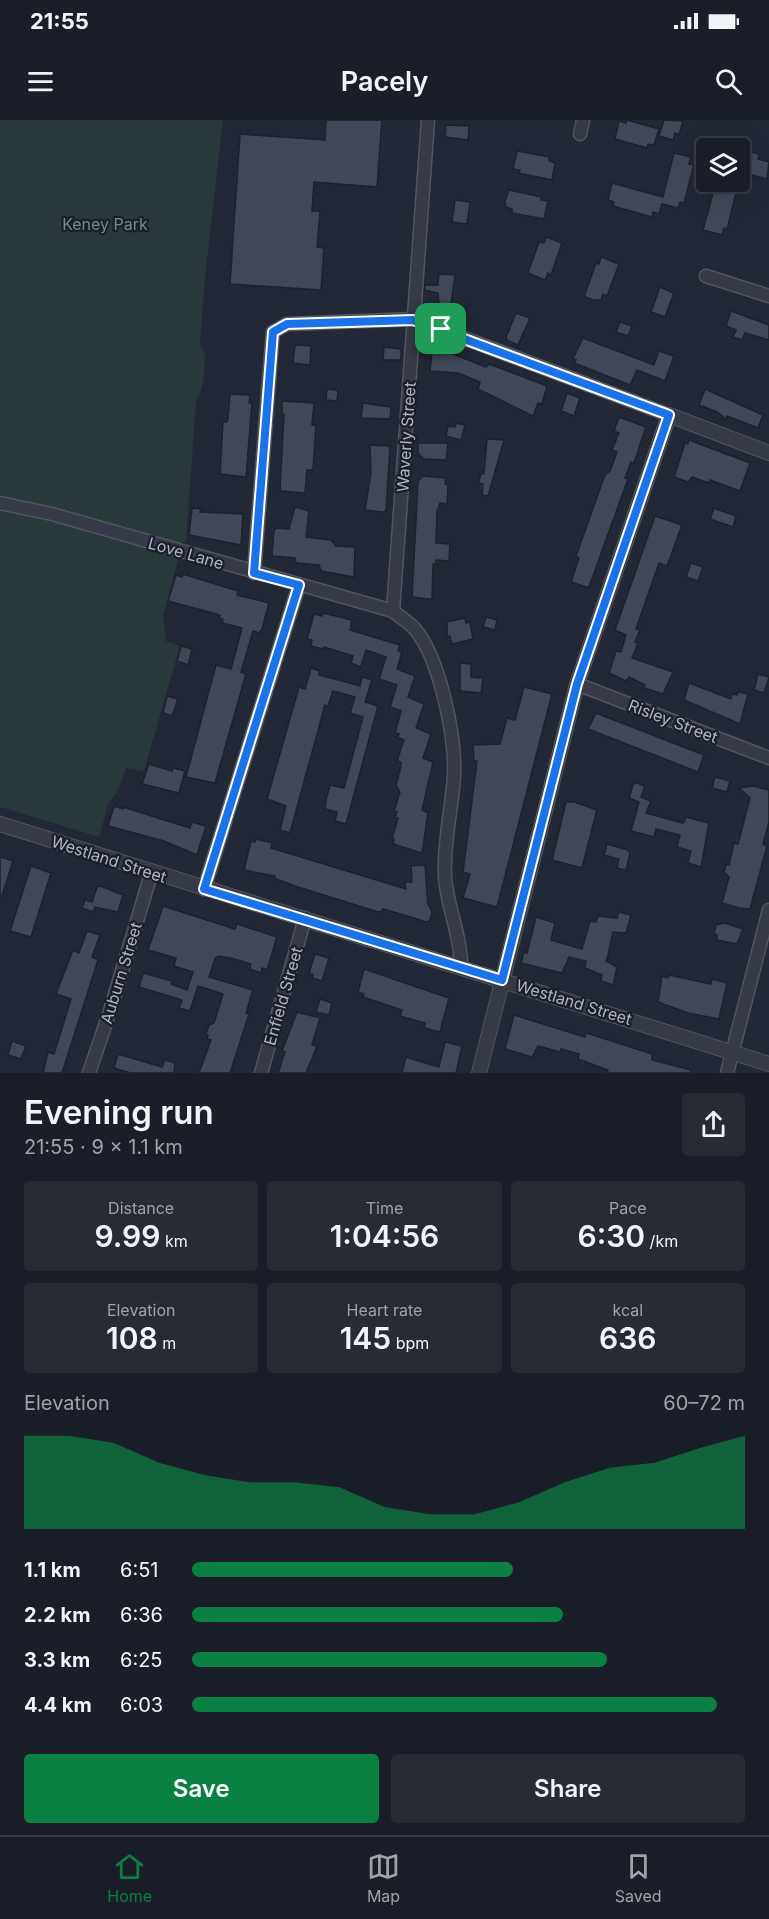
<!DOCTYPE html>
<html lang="en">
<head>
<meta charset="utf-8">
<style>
	:root { --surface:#1a1e28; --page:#272b34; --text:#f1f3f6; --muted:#9fa2a8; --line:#383c45; --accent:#0b8043 }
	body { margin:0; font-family:Inter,sans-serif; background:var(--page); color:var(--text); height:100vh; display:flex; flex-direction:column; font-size:22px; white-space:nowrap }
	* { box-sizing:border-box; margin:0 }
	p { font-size:20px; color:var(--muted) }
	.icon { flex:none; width:33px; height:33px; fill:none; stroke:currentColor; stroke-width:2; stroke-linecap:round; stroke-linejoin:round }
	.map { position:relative; height:953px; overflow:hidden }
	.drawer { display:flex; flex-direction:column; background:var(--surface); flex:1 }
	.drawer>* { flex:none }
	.buttons { position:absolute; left:696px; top:18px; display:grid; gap:12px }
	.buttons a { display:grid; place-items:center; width:54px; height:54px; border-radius:6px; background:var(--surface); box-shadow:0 6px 24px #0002,0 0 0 2px var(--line); font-size:30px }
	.pin { position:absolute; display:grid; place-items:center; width:51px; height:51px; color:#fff; margin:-26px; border-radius:12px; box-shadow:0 3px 9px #0006 }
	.round { display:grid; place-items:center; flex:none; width:63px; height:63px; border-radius:6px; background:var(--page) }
	.head { display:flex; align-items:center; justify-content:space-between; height:102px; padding:0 24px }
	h1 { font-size:33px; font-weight:600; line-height:45px }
	.metrics { display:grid; grid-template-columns:repeat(3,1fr); gap:9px; height:102px; padding:6px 24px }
	.metrics div { display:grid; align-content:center; border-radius:6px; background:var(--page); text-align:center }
	.metrics b { font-size:30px; font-weight:600 }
	.metrics small { font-size:16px; font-weight:400 }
	.metrics p { font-size:16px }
	.chart { height:168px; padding:12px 24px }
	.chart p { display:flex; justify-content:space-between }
	.chart svg { width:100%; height:108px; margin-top:6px; fill:var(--accent); opacity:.7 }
	.button { display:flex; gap:12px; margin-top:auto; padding:12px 24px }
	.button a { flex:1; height:69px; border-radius:6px; background:var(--accent); color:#fff; font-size:24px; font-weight:600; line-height:69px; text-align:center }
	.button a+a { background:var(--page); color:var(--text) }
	ul { padding:0 24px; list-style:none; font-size:20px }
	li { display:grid; grid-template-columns:96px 72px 1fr; align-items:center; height:45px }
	li i { height:15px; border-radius:8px; background:var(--accent) }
	.status { display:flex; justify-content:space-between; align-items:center; height:42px; padding:0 30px; background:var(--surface); direction:ltr }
	.status svg { height:16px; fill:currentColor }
	header { display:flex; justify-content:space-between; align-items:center; height:78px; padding:0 24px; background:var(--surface); font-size:27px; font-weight:600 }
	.dock { display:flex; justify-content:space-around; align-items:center; height:84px; border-top:2px solid var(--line); background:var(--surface); font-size:16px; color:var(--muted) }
	.dock a { display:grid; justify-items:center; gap:3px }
	.dock .active { color:var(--accent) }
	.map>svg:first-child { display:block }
</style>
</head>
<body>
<div class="status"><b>21:55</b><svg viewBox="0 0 49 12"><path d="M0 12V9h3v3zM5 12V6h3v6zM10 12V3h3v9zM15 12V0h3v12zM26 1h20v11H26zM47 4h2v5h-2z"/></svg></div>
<header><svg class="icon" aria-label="menu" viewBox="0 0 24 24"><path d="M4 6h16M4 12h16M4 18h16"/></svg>Pacely<svg class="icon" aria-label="search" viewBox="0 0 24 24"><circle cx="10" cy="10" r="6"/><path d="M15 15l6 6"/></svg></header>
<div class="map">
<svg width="769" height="953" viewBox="0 0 769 953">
	<rect width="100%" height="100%" fill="#222836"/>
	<path fill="#28383b" d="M0,0H223L205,157L200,225L205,234C205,253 204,265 196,283L186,422H183L163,496L166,521L180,526L144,651L126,648L118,671L108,684L99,717L0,687Z"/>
	<g fill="#414757" stroke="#1d212d" stroke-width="1.5">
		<polygon points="326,0 382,0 377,67 314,62 312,91 320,91 317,127 324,128 321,170 230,164 240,14 325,20"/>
		<polygon points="627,0 659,9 654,25 648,24 647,28 615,19 619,1 626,3"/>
		<polygon points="664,0 683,1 679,15 675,13 673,20 659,16"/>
		<polygon points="446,5 469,6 468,20 445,17"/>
		<polygon points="517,31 550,37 549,41 555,43 552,60 519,53 520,50 513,49"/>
		<polygon points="746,31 759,34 758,39 769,42 767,59 740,52 740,34 745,35"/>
		<polygon points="674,33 691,37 689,44 694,45 684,83 680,82 678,88 662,84 659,94 653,92 652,97 613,86 614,82 608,80 612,63 663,77"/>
		<polygon points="716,62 739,62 727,109 724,108 722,115 703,110"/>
		<polygon points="509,70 542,77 541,80 548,81 544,99 512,93 512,89 506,87 505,81"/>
		<polygon points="455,80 470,82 467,104 452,102"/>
		<polygon points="546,117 562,123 551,155 548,153 545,160 528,153 539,122 544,123"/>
		<polygon points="601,137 619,144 607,176 603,174 601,180 594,180 585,177 585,174 596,143 599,144"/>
		<polygon points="439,154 455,155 451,184 439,184 438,173 424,170 425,165 438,165"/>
		<polygon points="660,167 674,173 665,197 651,192"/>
		<polygon points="731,191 769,205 769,220 745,213 742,220 733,217 736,210 726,206"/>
		<polygon points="516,193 530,198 518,225 507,220 506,217"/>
		<polygon points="620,202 632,206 628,216 616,212"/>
		<polygon points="583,218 654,245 659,231 674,236 665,261 637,250 630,265 574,243 576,240 573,239"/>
		<polygon points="295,225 311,226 310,245 293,243"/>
		<polygon points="384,227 401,229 401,240 383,240"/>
		<polygon points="432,231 450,233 486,247 489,244 547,266 542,284 538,283 533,296 478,269 480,262 458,253 430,251"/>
		<polygon points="327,269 338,270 337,281 326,280"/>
		<polygon points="705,269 763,295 758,308 727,296 726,299 717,292 699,285"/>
		<polygon points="567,273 580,278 574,296 561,291"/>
		<polygon points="230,274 250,275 249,283 252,283 246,357 220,354 223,302 227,302 228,298"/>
		<polygon points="282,281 314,283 312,305 316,305 313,350 307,350 305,373 280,371 284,294 282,294"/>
		<polygon points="363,283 391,287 390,299 361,298"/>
		<polygon points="619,297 646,307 634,343 631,342 625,358 628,359 589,467 586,467 571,462 579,438 576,436 605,355 610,351 617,332 612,330 619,313 614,311"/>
		<polygon points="456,303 465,305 461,320 446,316 448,306 455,307"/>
		<polygon points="487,319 504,320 488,376 482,375 483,364 478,363 481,354 484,354"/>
		<polygon points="689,320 750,343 740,371 710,360 709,363 692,357 688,362 674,357 685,323 688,324"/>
		<polygon points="418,323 448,323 446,340 424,339 418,333"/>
		<polygon points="370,325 390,326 386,391 383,392 365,390 371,353"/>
		<polygon points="423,356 446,358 445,364 448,365 447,384 440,383 437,391 436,423 450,424 449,441 436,440 436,444 433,444 432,479 430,479 412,477 418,361"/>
		<polygon points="295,387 309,391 306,417 331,420 336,426 355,427 354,457 321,451 319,445 296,443 295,438 272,436 274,411 276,408 289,409"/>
		<polygon points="192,388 201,389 200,392 243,394 241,425 189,415"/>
		<polygon points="714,388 736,396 733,407 710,399"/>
		<polygon points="655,396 682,405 667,446 659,443 636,509 640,510 635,522 638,523 632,538 673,552 663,574 644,568 645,565 629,557 626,561 609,553 616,531 621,532 626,515 615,510"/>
		<polygon points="691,443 703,447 698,461 686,457"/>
		<polygon points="183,454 238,471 237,475 269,483 262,509 259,513 253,511 241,552 246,554 215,663 186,657 216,545 231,549 242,508 222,503 223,499 219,498 220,495 168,481 176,455 182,457"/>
		<polygon points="323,493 352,500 350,510 400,525 398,531 402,532 397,549 415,556 408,577 424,584 416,608 431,614 423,638 433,642 422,690 428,693 422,733 393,724 394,719 392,719 398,698 395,697 397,692 394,691 400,672 396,665 401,646 401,642 397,641 404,620 397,617 399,614 395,613 401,591 390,587 397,565 379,559 386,537 366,530 361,547 351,543 353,536 324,527 323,529 311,526 312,520 307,519 314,494 322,496"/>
		<polygon points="486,497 497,500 495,510 483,507"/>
		<polygon points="465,498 466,503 470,502 473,519 452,524 450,516 447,517 447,502"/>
		<polygon points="181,526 192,529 188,545 177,541"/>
		<polygon points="460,543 471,544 471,557 483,558 481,573 460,571"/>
		<polygon points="311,548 320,551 319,555 357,565 360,566 362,557 372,560 365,582 378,586 346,704 335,701 337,692 325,689 326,680 330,665 344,668 363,597 350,593 355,577 333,571 328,586 325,585 290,713 280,710 286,686 267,679 299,567 305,569"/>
		<polygon points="758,554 769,557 764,573 754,570"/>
		<polygon points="689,563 731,579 732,574 737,575 738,572 748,574 740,604 684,580"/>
		<polygon points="524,567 552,574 497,787 463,778 470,754 463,752 477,641 474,641 473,625 500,624 507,598 515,600"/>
		<polygon points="167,576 178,579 172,596 163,593"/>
		<polygon points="596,593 704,635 698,652 588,609"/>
		<polygon points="149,644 172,651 173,648 185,651 179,673 142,664"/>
		<polygon points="715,657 730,661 727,672 712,668"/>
		<polygon points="634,662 645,666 641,677 651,681 646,693 683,703 686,697 709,703 701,747 688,743 691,731 677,727 680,715 656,709 654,717 631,711 639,682 629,678"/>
		<polygon points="753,666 769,670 769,702 763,724 767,726 750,789 739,788 722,783 729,757 724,752 726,744 729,745 734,723 738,724 750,678 739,668"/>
		<polygon points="566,682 574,682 597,690 582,748 552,740"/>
		<polygon points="114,686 123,689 123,687 190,708 192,702 206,706 197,735 164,721 108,706"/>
		<polygon points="256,719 272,723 271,728 406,769 405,762 412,762 411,746 425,745 428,784 432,792 430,800 427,802 383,789 381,792 375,791 295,766 274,758 275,756 244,750 251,721 255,722"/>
		<polygon points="607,724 628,730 630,734 626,750 617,748 619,739 604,735"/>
		<polygon points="0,737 13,741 2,776 0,776"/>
		<polygon points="31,746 51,753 31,817 10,811"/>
		<polygon points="100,766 123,775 118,792 95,787 93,792 82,788 85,780 92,782 97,767"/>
		<polygon points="163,786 235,809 237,804 277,817 267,850 262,848 261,853 250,849 251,844 231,838 218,836 215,839 209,857 253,870 246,893 249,894 230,953 199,953 211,920 207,919 208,915 206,914 209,905 214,903 223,874 198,866 190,891 179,888 182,880 139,867 143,853 172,861 171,864 187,870 193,852 174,846 176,838 148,830"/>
		<polygon points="619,792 631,795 626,813 613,812 608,835 606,841 617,847 613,865 601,861 602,855 585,848 586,841 569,837 562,853 521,843 524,832 527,833 536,797 555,803 551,820 582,829 590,801 596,802 598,796 617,798"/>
		<polygon points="725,803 743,809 737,824 717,820 717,815 714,814 716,805"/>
		<polygon points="87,811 100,815 92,837 98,840 62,953 43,953 48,932 54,934 71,879 56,874 73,830 79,833"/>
		<polygon points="315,834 329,838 322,861 312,858 313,855 309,853"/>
		<polygon points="364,849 449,878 440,912 424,908 425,903 400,896 402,890 363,877 364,874 358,872"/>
		<polygon points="669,855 711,864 712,859 727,863 719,899 688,893 658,882 662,856 668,858"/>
		<polygon points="320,879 332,883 329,895 316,892"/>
		<polygon points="297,892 320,898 312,925 317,926 306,953 278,953 285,932 282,931"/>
		<polygon points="514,895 585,917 586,913 596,916 652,934 652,940 691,950 691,953 607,953 608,950 578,939 579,934 561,929 560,932 538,926 532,937 505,929"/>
		<polygon points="12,921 26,926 21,939 8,935"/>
		<polygon points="445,922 462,926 456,953 402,953 406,937 439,947"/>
		<polygon points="118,934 162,947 165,940 175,943 174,953 131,953 117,949 114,947"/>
	</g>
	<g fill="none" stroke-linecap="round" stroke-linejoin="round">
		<g stroke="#505561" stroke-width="15">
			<g id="minor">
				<polyline points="580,14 583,0"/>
				<polyline points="706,156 769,176"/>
				<path d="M0,383L52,394L393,491C400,497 408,502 414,508C440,537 456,619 454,656C452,689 443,724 445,757C447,787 461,815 461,846"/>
				<polyline points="254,453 272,222 273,212 287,204 413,199 669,295"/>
				<polyline points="393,491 428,0"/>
				<polyline points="577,564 769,638"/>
				<polyline points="204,769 299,465"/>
				<polyline points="89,953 110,891 152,751"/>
				<polyline points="261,953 305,798"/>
				<polyline points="727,953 769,790"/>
			</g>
		</g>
		<g stroke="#505561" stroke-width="16">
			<g id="tertiary">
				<polyline points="0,704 769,944"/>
				<polyline points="479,953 577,564 669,295 769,333"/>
			</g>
		</g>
		<use href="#minor" stroke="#353a46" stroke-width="12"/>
		<use href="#tertiary" stroke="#353a46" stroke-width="14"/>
	</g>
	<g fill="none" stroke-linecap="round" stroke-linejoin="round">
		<g stroke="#fff" stroke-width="12">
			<polygon id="route" points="413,200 669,295 577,564 502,860 204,769 299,465 254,453 273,212 287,204"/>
		</g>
		<use href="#route" stroke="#1a73e8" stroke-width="8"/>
	</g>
	<g text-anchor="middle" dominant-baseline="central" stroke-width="4.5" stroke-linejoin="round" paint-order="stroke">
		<g font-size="16" fill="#6a9178" stroke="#1b1f2b">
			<text x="105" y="104">Keney Park</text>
		</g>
		<g font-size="16" fill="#b0b5c3" stroke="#1b1f2b">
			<text transform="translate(406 317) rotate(-86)">Waverly Street</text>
			<text transform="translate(186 433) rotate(16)">Love Lane</text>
			<text transform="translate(673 601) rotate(21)">Risley Street</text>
			<text transform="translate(109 739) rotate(18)">Westland Street</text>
			<text transform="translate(121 853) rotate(-73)">Auburn Street</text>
			<text transform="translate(283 876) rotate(-74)">Enfield Street</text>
			<text transform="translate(574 882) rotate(17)">Westland Street</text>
		</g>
	</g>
</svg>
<div class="buttons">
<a><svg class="icon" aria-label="layers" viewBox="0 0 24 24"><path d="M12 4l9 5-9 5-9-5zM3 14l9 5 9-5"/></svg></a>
</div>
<div class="pin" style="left:441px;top:209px;background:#1e9e55"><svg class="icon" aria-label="arrive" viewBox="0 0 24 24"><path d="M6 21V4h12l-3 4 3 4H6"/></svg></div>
</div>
<section class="drawer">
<div class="head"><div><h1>Evening run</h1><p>21:55 · 9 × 1.1 km</p></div><a class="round"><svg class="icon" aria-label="share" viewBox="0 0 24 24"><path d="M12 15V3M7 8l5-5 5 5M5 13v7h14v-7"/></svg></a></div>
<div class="metrics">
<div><p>Distance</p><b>9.99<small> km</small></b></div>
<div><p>Time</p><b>1:04:56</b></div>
<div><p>Pace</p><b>6:30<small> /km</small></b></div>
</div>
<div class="metrics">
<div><p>Elevation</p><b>108<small> m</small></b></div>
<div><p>Heart rate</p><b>145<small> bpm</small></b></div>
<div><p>kcal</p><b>636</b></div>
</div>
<div class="chart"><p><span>Elevation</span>60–72 m</p>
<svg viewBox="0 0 160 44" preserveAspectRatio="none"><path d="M0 44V6L10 6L20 9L30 17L40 22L50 25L60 25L70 27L80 35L90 38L100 38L110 33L120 25L130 19L140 17L150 11L160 6V44z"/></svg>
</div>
<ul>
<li><b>1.1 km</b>6:51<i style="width:58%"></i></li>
<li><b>2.2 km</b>6:36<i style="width:67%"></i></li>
<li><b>3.3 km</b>6:25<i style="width:75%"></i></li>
<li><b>4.4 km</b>6:03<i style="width:95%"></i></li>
</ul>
<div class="button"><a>Save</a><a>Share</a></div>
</section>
<nav class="dock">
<a class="active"><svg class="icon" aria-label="home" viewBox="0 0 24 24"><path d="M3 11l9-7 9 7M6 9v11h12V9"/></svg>Home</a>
<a><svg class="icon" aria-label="map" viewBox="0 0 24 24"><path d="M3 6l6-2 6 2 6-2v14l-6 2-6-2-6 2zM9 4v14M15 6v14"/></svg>Map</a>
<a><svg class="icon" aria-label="saved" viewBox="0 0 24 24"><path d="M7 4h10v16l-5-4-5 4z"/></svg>Saved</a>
</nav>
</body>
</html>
